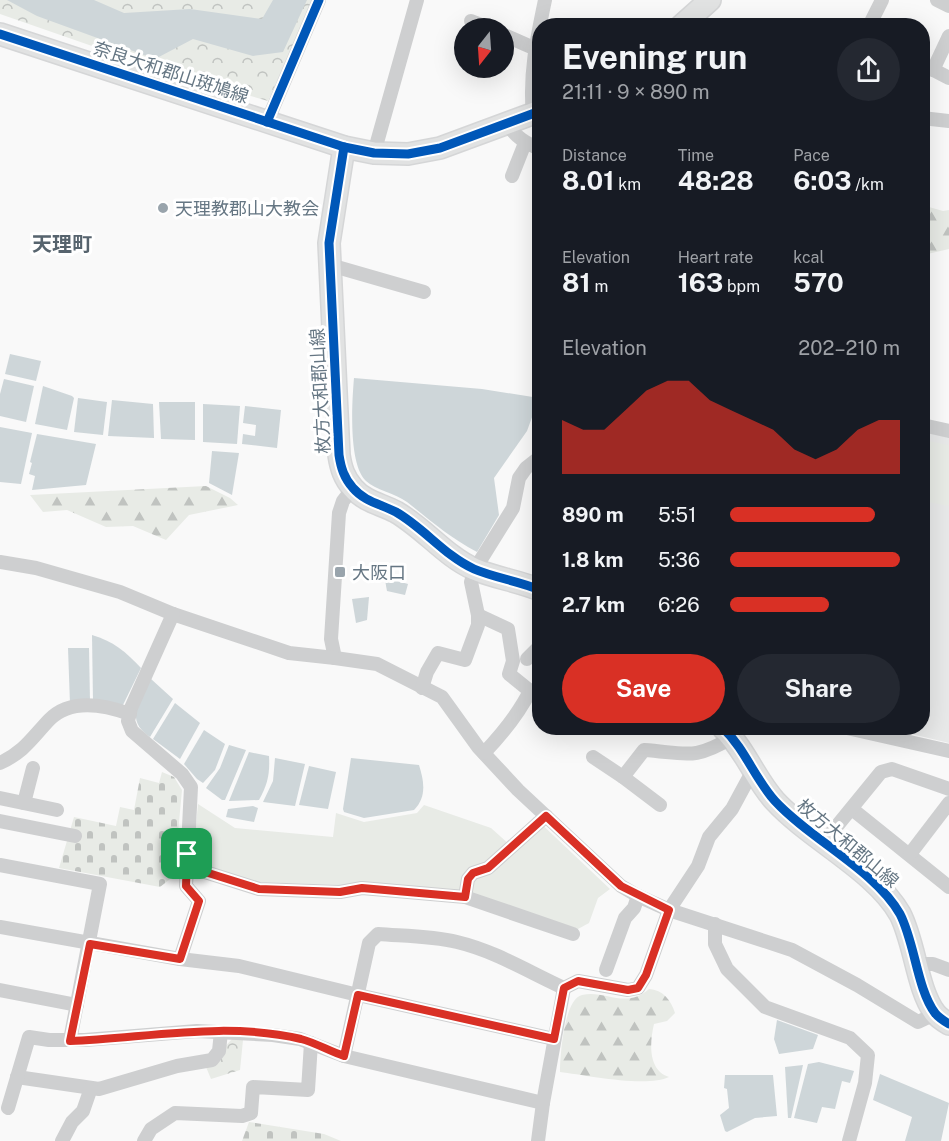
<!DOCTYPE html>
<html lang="en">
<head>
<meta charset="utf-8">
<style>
	:root { --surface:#171b24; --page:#242831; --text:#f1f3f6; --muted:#9ea1a6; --accent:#d93025 }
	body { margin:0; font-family:"Public Sans","Noto Sans JP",sans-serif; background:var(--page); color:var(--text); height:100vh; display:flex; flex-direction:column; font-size:22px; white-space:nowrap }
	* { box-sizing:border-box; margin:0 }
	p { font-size:20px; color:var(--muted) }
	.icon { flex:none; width:33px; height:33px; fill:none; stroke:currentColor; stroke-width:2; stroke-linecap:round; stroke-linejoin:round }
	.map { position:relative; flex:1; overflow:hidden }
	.sheet { position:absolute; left:532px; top:18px; width:398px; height:717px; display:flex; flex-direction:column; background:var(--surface); border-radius:24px; box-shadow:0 6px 24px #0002 }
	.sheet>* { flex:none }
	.needle { width:39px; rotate:197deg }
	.tools { position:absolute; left:454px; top:18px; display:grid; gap:12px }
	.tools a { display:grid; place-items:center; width:60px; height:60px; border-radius:50%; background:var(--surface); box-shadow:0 6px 24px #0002; font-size:30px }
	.pin { position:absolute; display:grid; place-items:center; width:51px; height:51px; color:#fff; margin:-26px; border-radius:12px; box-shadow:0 3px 9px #0006 }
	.round { display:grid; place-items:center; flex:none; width:63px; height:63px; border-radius:32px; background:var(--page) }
	.head { display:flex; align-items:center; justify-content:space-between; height:102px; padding:0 30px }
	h1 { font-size:33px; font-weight:700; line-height:45px }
	.figures { display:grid; grid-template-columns:repeat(3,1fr); gap:9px; height:102px; padding:6px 30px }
	.figures div { display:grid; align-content:center }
	.figures b { font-size:26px; font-weight:700 }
	.figures small { font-size:16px; font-weight:400 }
	.figures p { font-size:16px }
	.chart { height:168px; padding:12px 30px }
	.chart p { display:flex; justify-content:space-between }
	.chart svg { width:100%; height:108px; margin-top:6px; fill:var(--accent); opacity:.7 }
	.cta { display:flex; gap:12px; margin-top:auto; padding:12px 30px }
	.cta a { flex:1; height:69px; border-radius:36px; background:var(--accent); color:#fff; font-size:24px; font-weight:700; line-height:69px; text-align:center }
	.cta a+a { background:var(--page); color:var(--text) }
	ul { padding:0 30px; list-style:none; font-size:20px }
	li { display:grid; grid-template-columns:96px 72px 1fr; align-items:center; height:45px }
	li i { height:15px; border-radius:8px; background:var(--accent) }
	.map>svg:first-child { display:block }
</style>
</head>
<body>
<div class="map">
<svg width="949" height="1141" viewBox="0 0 949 1141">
	<defs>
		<pattern id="forest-firs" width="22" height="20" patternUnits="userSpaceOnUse" patternTransform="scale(1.5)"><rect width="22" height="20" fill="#e8ebe6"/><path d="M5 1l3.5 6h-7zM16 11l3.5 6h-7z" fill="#c0c3c0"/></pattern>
		<pattern id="cemetery-stones" width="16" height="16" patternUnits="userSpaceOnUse" patternTransform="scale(1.5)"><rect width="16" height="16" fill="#e8ebe6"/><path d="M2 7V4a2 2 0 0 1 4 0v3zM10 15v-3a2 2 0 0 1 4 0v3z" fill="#c0c3c0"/></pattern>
		<pattern id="park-crowns" width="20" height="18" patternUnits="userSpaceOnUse" patternTransform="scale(1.5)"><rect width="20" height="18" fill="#e8ebe6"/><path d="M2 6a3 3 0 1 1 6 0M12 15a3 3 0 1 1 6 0" fill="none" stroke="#c0c3c0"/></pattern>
	</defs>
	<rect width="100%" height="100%" fill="#f9f9f9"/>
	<polygon fill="#e8e9e9" points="923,430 949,438 949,743 887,728 922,728"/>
	<g fill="#e8ebe6">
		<polygon points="923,440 949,445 949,506 923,501"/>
		<polygon points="198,804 235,828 333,837 336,813 364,822 417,813 424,805 491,828 511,846 534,817 610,889 598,898 589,923 578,929 453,889 255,882 203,866 194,846"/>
	</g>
	<g fill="url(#forest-firs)">
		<polygon points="922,205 943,211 949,210 949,249 923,255"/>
		<polygon points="206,486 230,498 238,505 189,515 166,540 133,526 106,527 67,510 43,512 30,495"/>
		<path d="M649,989C663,990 671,1000 675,1013L667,1021L654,1024C650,1041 647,1070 669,1077C647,1088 585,1075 560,1072C560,1056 564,999 582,995C604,989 626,1010 649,989Z"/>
	</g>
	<g fill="url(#cemetery-stones)">
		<polygon points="162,772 174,777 182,790 174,876 160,887 59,868 74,817 116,826 120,807 134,810 140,778 159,783"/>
		<polygon points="249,1122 324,1134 341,1141 242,1141"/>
	</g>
	<g fill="url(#park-crowns)">
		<polygon points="0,0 313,0 268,101 161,70 0,14"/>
		<polygon points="232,1039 243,1040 240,1070 211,1079 206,1067"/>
	</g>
	<g fill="#ced6d9">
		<polygon points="7,0 94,0 124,13 190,9 262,19 273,0 307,0 283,52 253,56 193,39 155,59 37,16"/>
		<polygon points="10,354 41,361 36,381 5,374"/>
		<path d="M354,378L482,389L539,398L527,431L494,478L499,515L477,552C449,537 431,521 407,502C395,493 375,490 366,481C348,464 352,401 354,378Z"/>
		<polygon points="4,379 34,386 26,422 0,416 0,394"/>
		<polygon points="43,386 72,396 74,398 67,430 35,424"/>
		<polygon points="78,398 107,402 103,435 74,432"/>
		<polygon points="112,400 153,404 154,438 108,436"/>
		<polygon points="159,402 195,402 195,440 161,439"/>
		<polygon points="203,404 240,406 237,444 203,442"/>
		<polygon points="245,406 281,410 277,448 242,444 243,434 255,436 256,425 243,423"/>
		<polygon points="0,427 32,433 21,484 0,482"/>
		<polygon points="37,434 96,444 86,485 32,490 35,476 29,474 32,463 30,462"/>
		<polygon points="212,451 239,453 232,495 209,483"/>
		<polygon points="387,578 408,584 405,595 387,591 385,580"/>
		<polygon points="369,597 367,620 356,623 352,599"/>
		<path d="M92,635C113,641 126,652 141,668L122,707L93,702Z"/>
		<polygon points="68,648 89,648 90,701 70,704"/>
		<path d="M151,679L173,699L150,737C124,719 140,702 151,679Z"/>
		<polygon points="175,703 200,723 180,759 153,739"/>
		<polygon points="204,730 225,744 215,770 203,783 197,779 184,764"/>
		<polygon points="229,745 246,750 225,800 222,800 206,788 220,768"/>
		<path d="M249,752L269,756C270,773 268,784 259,800L229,801Z"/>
		<polygon points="275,758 305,764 295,806 263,802 273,781"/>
		<path d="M351,758L419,765C424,781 427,797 414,810L364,818L344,812L343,809Z"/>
		<polygon points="309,766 336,772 328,809 299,805"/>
		<polygon points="253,806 258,808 254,822 226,817 228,809"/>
		<polygon points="777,1020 818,1035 813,1049 779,1054 774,1039"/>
		<polygon points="819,1062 854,1071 850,1083 842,1081 835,1109 822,1107 817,1123 794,1118 808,1064"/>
		<polygon points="803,1065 791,1118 788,1118 785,1067"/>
		<polygon points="880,1074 949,1103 941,1141 905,1141 912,1117 873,1100"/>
		<polygon points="725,1075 773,1075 777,1116 755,1118 727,1132 725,1131 720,1115 729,1108 727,1089 724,1088"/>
	</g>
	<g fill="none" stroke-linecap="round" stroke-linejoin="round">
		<g stroke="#d5d6d7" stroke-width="24">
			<g id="primary">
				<polyline points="681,26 710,0"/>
				<polyline points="0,34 344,147 374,153 408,154 440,148 540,111"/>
				<path d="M344,147L329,243L339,455C341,468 344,478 353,488C365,502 381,504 396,512C424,528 445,556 474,569C495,578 519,581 540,590"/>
				<path d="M723,728C745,749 755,779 775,801C811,840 875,870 900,914C915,943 917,989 935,1013C938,1017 944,1021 949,1024"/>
			</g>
		</g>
		<g stroke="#cecfd0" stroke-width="14">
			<polyline points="937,0 949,6"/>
			<polyline points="471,21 489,28"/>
			<polyline points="869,26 882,0"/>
			<polyline points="504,35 536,49"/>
			<polyline points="922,64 949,78"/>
			<polyline points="933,70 949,36"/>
			<path d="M533,114C529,75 537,38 545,0"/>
			<polyline points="922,118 949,121"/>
			<polyline points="267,122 319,0"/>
			<path d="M507,124C516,137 525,143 540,149"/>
			<polyline points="374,153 417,0"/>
			<polyline points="512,176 525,143"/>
			<polyline points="330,265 424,292"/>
			<polyline points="922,422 927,426 949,431"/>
			<polyline points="353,488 343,501 339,513 331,639 335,658 377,664 442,697 478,747 518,790 621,886 638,896 669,910 792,950 857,985 918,1022 935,1014"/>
			<polyline points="0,562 36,568 120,592 173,614 289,653 335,658"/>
			<polyline points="173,614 131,708 128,721 132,731 182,774 191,787 186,886 199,901 180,959"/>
			<path d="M478,615L508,629L513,661L509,674L530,691C518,715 502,734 484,753"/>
			<polyline points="527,659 540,646"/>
			<polyline points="422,688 427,672 438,653 465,660 478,625 478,615 471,582 475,569 513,508 519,478 526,468 540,457"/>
			<polyline points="847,728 949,751"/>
			<polyline points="593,757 623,777 660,805"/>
			<path d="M0,763C24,752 32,738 49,720C70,698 105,705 130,714"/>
			<path d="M623,777L644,750C687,753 693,761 733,737"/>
			<polyline points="0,798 57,810"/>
			<polyline points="24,803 33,768"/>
			<polyline points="852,809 949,887"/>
			<polyline points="0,821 75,836"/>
			<polyline points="823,843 881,772 892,769 949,789"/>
			<polyline points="187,854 196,855 198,865 202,871 259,889 340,892 362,888 465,897 468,879 473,873 488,868 546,816"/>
			<polyline points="910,854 949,803"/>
			<polyline points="0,865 100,884 70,1040"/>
			<polyline points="465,897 573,934"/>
			<polyline points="715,924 715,944 727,969 765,1007 850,1038 868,1055 865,1083 849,1141"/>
			<polyline points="0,927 180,959 239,966 358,995 554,1039"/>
			<polyline points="917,964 933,964 949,970"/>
			<polyline points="606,970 625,918 634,908 638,896"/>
			<polyline points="564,988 578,981 628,990 638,988 646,975 669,910 698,866 709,837 732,809 752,772"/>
			<polyline points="0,990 77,1005"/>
			<path d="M344,1056L369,943L378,934C404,936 432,936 457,942C495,951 529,972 564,988"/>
			<polyline points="17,1077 99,1089 177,1066 212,1060 219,1051 221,1032"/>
			<polyline points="8,1108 29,1037 49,1040 85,1040 197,1031 273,1035 300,1039 344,1056 543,1103"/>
			<polyline points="62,1141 72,1122 83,1111 91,1088"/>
			<polyline points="144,1141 151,1129 175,1113 242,1116 251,1113 253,1087 308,1090 311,1043"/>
			<polyline points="538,1141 543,1103 564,988"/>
		</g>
		<use href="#primary" stroke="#e1e2e2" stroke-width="21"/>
		<g stroke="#fff" stroke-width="13">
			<g id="cycleway">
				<polyline points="0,34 344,147 374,153 408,154 440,148 540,111"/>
				<polyline points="267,122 319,0"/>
				<path d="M344,147L329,243L339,455C341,468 344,478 353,488C365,502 381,504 396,512C424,528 445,556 474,569C495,578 519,581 540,590"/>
				<path d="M723,728C745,749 755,779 775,801C811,840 875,870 900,914C915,943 917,989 935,1013C938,1017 944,1021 949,1024"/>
			</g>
		</g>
		<use href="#cycleway" stroke="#0057b8" stroke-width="9"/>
	</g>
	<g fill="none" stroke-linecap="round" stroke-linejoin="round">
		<g stroke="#fff" stroke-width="12">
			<path id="route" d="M546,816L621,886L669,910L646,975L638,988L628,990L578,981L564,988L554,1039L358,995L344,1056C329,1051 316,1043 301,1039C226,1021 146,1038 70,1041L90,944L180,959L199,901L186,886L187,854L196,855L198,865L202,871L259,889L340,892L362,888L465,897L468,879L473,873L488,868Z"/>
		</g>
		<use href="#route" stroke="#d93025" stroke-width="8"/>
	</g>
	<g fill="#99a4ac" stroke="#fff" stroke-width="2">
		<circle cx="163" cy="208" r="6"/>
		<rect x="334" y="566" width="12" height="12" rx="3"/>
	</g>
	<g text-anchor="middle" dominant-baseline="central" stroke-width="6" stroke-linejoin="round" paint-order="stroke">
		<g font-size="18" fill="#657683" stroke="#fff">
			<text transform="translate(171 72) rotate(18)">奈良大和郡山斑鳩線</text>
			<text transform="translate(320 391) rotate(-93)">枚方大和郡山線</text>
			<text transform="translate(848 843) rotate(40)">枚方大和郡山線</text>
		</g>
		<g font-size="18" fill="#657683" stroke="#fff" text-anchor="start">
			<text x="175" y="208">天理教郡山大教会</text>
			<text x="352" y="572">大阪口</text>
		</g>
		<g font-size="20" font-weight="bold" fill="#57646e" stroke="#fff">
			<text x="62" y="244">天理町</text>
		</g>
	</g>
</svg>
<div class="tools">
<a><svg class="needle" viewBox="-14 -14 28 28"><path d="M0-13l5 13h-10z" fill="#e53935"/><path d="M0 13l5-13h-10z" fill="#9ea1a6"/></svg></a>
</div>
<div class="pin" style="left:187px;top:854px;background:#1e9e55"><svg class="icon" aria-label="arrive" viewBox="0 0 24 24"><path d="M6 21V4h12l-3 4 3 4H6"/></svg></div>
<section class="sheet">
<div class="head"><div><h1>Evening run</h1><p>21:11 · 9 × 890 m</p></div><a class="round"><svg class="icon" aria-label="share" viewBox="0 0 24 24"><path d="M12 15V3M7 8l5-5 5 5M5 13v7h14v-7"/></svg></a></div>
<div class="figures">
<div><p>Distance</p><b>8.01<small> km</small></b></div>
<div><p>Time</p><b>48:28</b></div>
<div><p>Pace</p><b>6:03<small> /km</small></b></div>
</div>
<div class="figures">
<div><p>Elevation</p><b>81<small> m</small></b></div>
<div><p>Heart rate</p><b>163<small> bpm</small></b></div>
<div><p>kcal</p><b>570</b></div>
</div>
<div class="chart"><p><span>Elevation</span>202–210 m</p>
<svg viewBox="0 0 160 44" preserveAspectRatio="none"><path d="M0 44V22L10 26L20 26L30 18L40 10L50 6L60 6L70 14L80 18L90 22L100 26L110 34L120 38L130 34L140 26L150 22L160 22V44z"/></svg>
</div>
<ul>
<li><b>890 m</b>5:51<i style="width:85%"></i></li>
<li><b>1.8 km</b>5:36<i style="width:100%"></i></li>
<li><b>2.7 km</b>6:26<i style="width:58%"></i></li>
</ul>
<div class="cta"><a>Save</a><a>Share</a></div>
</section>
</div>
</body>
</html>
